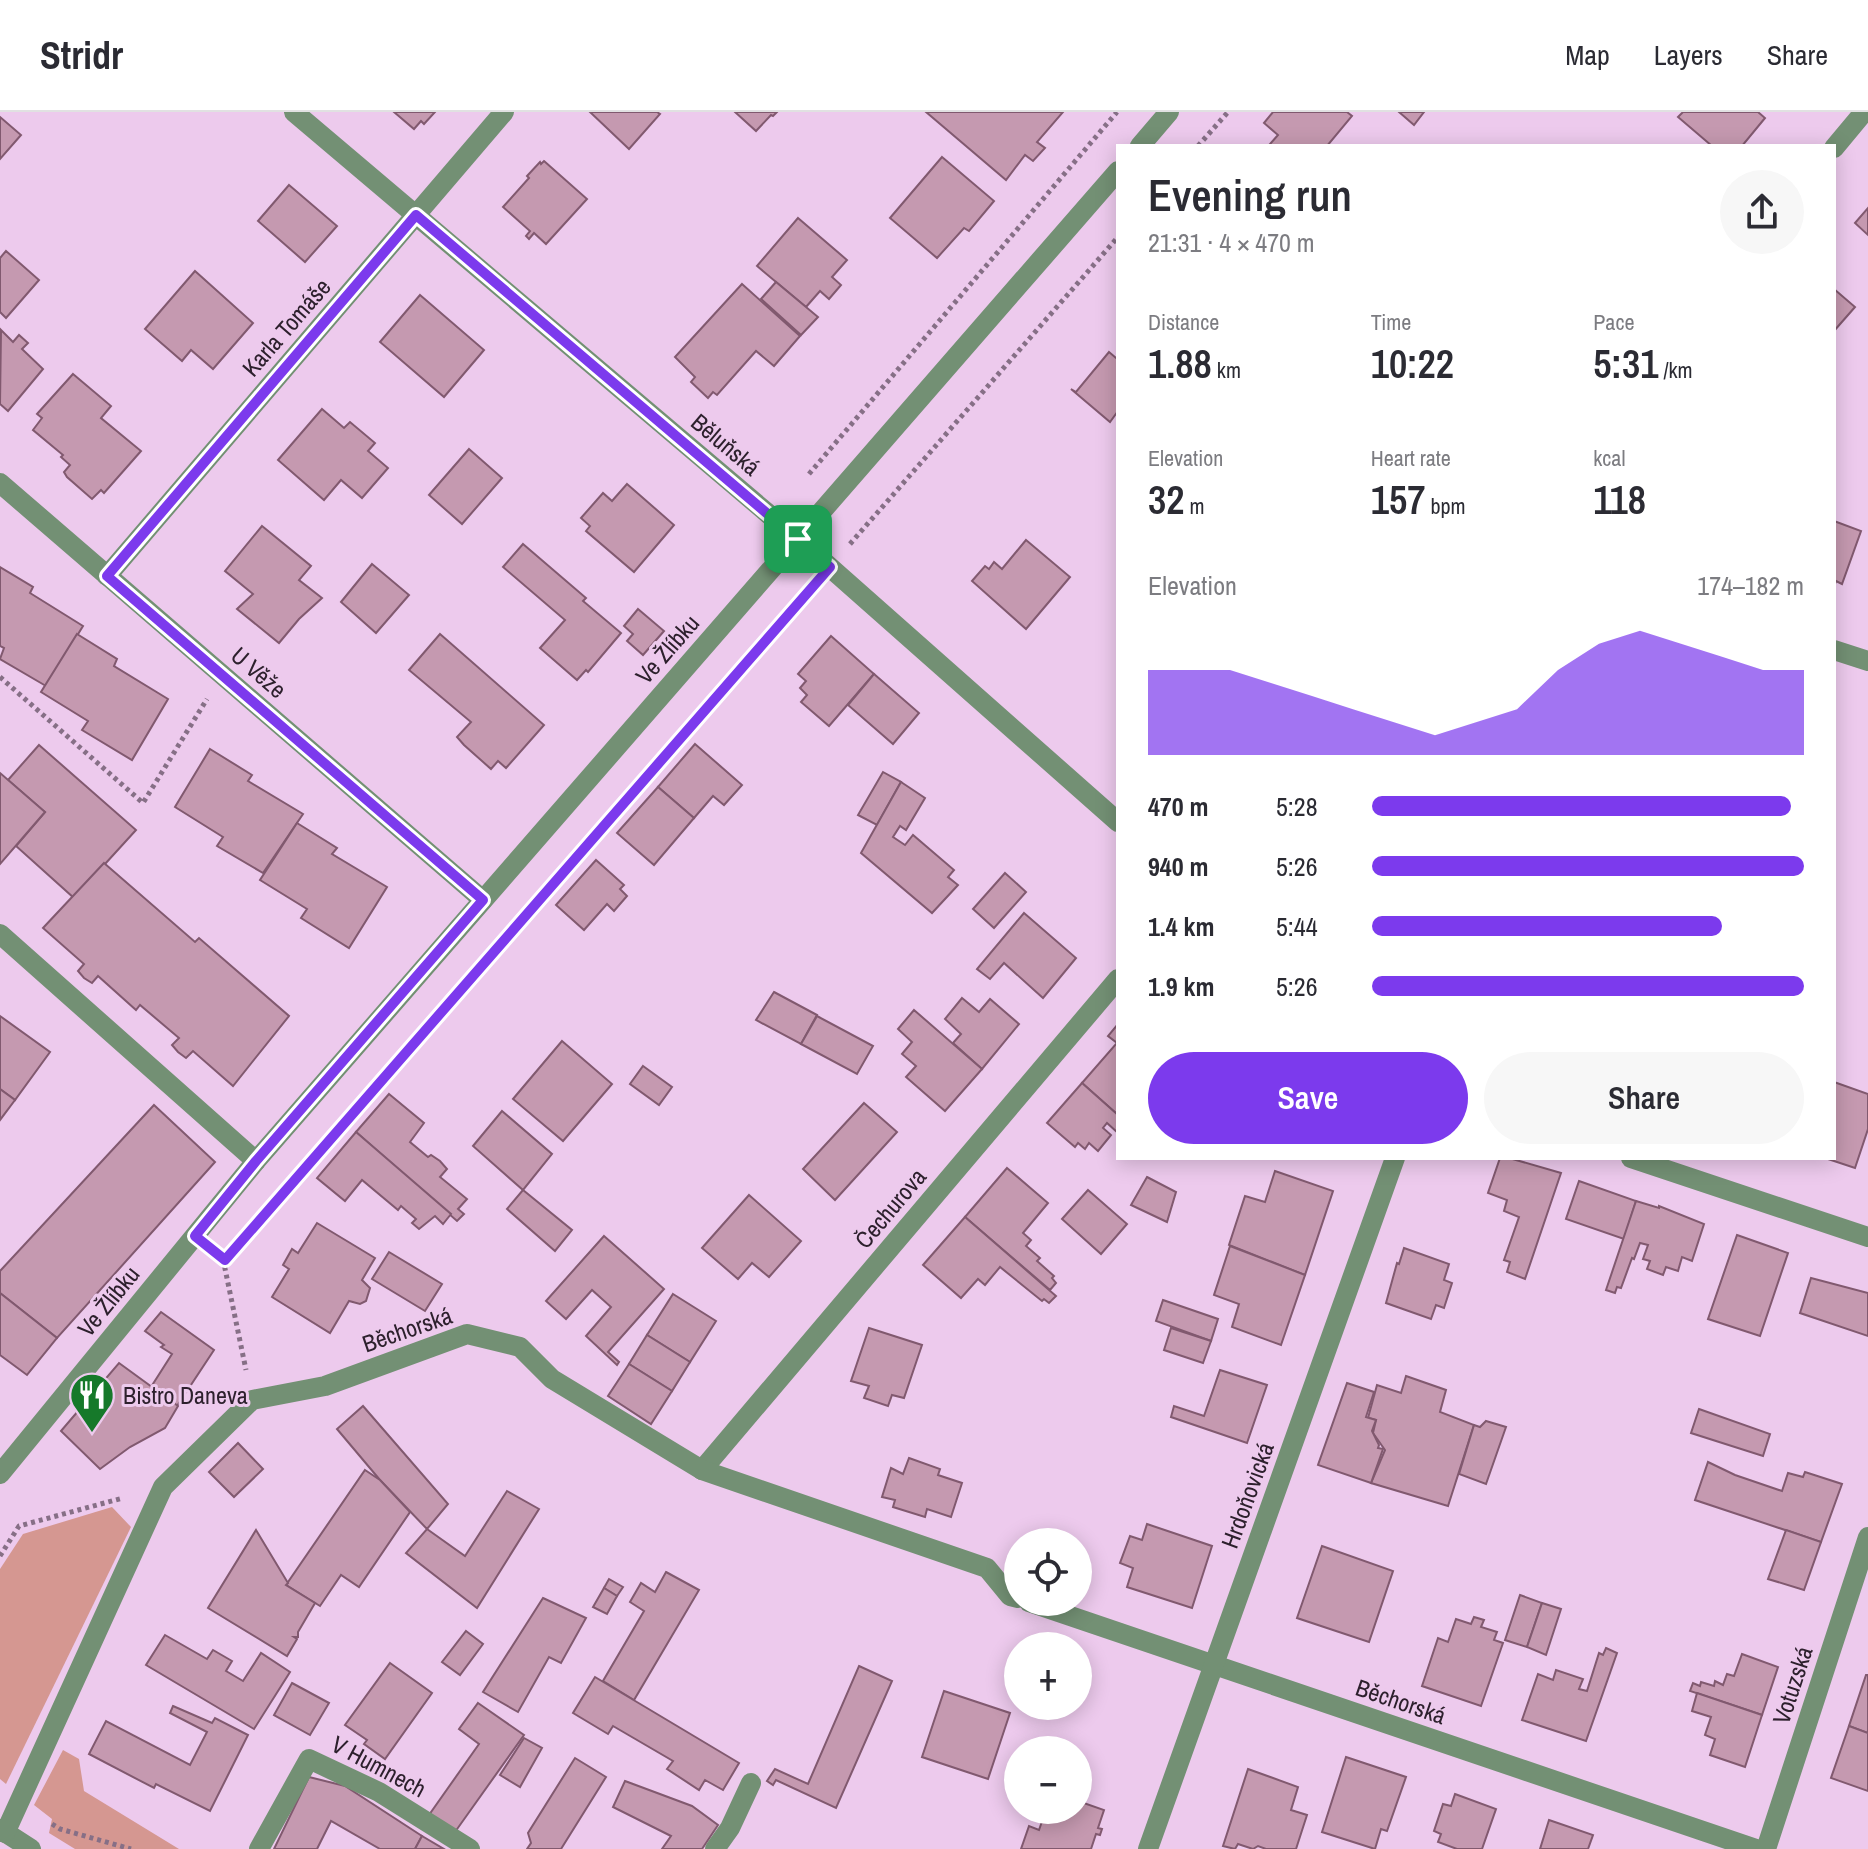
<!DOCTYPE html>
<html lang="en">
<head>
<meta charset="utf-8">
<style>
	:root { --surface:#fff; --page:#f7f7f7; --text:#2b2b33; --muted:#7c7c81; --line:#e1e1e2; --accent:#7c3aed }
	body { margin:0; font-family:"Archivo Narrow",sans-serif; background:var(--page); color:var(--text); height:100vh; display:flex; flex-direction:column; font-size:30px; white-space:nowrap }
	* { box-sizing:border-box; margin:0 }
	p { font-size:26px; color:var(--muted) }
	.icon { flex:none; width:44px; height:44px; fill:none; stroke:currentColor; stroke-width:2; stroke-linecap:round; stroke-linejoin:round }
	.map { position:relative; flex:1; overflow:hidden }
	.side { position:absolute; left:1116px; top:32px; width:720px; height:1016px; display:flex; flex-direction:column; background:var(--surface); border-radius:0px; box-shadow:0 4px 20px #0003 }
	.side>* { flex:none }
	.fabs { position:absolute; left:1004px; top:1416px; display:grid; gap:16px }
	.fabs a { display:grid; place-items:center; width:88px; height:88px; border-radius:50%; background:var(--surface); box-shadow:0 4px 20px #0003; font-size:40px }
	.pin { position:absolute; display:grid; place-items:center; width:68px; height:68px; color:#fff; margin:-34px; border-radius:16px; box-shadow:0 4px 12px #0006 }
	.round { display:grid; place-items:center; flex:none; width:84px; height:84px; border-radius:42px; background:var(--page) }
	.headline { display:flex; align-items:center; justify-content:space-between; height:136px; padding:0 32px }
	h1 { font-size:44px; font-weight:600; line-height:60px }
	.stats { display:grid; grid-template-columns:repeat(3,1fr); gap:12px; height:136px; padding:8px 32px }
	.stats div { display:grid; align-content:center }
	.stats b { font-size:40px; font-weight:600 }
	.stats small { font-size:22px; font-weight:400 }
	.stats p { font-size:22px }
	.chart { height:224px; padding:16px 32px }
	.chart p { display:flex; justify-content:space-between }
	.chart svg { width:100%; height:144px; margin-top:8px; fill:var(--accent); opacity:.7 }
	.button { display:flex; gap:16px; margin-top:auto; padding:16px 32px }
	.button a { flex:1; height:92px; border-radius:48px; background:var(--accent); color:#fff; font-size:32px; font-weight:600; line-height:92px; text-align:center }
	.button a+a { background:var(--page); color:var(--text) }
	ul { padding:0 32px; list-style:none; font-size:26px }
	li { display:grid; grid-template-columns:128px 96px 1fr; align-items:center; height:60px }
	li i { height:20px; border-radius:10px; background:var(--accent) }
	header { display:flex; align-items:center; gap:48px; box-sizing:border-box; height:112px; padding:0 40px; background:var(--surface); border-bottom:2px solid var(--line) }
	header strong { font-size:38px }
	nav { display:flex; gap:44px; margin-inline-start:auto; font-size:28px }
	.map>svg:first-child { display:block }
</style>
</head>
<body>
<header>
<strong>Stridr</strong>
<nav><a>Map</a><a>Layers</a><a>Share</a></nav>
</header>
<div class="map">
<svg width="1868" height="1737" viewBox="0 0 1868 1737">
	<rect width="100%" height="100%" fill="#edcaed"/>
	<g fill="#d59791">
		<polygon points="112,1395 131,1415 6,1672 0,1667 0,1457 23,1422"/>
		<polygon points="63,1638 79,1647 84,1679 179,1737 75,1737 49,1721 52,1707 34,1693"/>
	</g>
	<g fill="#c599b0" stroke="#81596f" stroke-width="2">
		<polygon points="394,0 435,0 424,12 421,9 414,17"/>
		<polygon points="590,0 657,0 660,2 629,37"/>
		<polygon points="735,0 777,0 773,4 771,3 756,19"/>
		<polygon points="926,0 1063,0 1037,30 1045,36 1033,49 1025,43 1006,68"/>
		<polygon points="1273,0 1347,0 1352,4 1327,34 1273,34 1270,32 1278,23 1264,11"/>
		<polygon points="1399,0 1424,0 1414,13"/>
		<polygon points="1683,0 1758,0 1765,6 1742,34 1712,34 1678,5"/>
		<polygon points="0,5 21,23 0,47"/>
		<polygon points="942,45 994,89 969,119 964,116 937,146 890,106"/>
		<polygon points="544,49 587,87 546,132 534,121 529,127 526,124 530,119 503,95 529,66 527,64 540,50 541,52"/>
		<polygon points="289,73 337,114 305,150 258,109"/>
		<polygon points="1868,96 1868,123 1855,111"/>
		<polygon points="798,106 847,148 832,165 841,173 829,187 820,179 806,195 757,154"/>
		<polygon points="6,139 39,168 6,206 0,200 0,146"/>
		<polygon points="195,159 253,211 213,257 191,238 182,249 145,217"/>
		<polygon points="776,170 818,205 801,223 761,187"/>
		<polygon points="742,172 800,224 774,254 756,239 717,283 713,280 708,286 691,270 695,265 675,245"/>
		<polygon points="1834,177 1855,195 1834,219"/>
		<polygon points="420,183 484,238 444,285 380,230"/>
		<polygon points="1,218 13,230 19,223 28,231 22,237 43,257 8,299 0,292"/>
		<polygon points="1109,240 1116,246 1118,244 1118,299 1110,310 1071,277 1076,280"/>
		<polygon points="73,262 111,294 101,306 141,339 104,381 101,378 92,387 67,365 64,360 70,353 61,345 63,343 33,318 42,306 37,302"/>
		<polygon points="322,297 344,316 350,310 375,331 368,339 388,356 362,386 341,368 324,388 278,348"/>
		<polygon points="469,337 502,366 462,412 429,383"/>
		<polygon points="627,372 674,413 634,460 586,419 590,414 581,406 603,381 612,389"/>
		<polygon points="1834,409 1861,419 1842,472 1836,469 1834,475"/>
		<polygon points="262,414 311,454 299,468 322,486 299,507 279,531 237,497 253,482 225,459"/>
		<polygon points="1026,428 1070,465 1026,517 972,469 985,454 989,457 994,450 1002,457"/>
		<polygon points="523,432 586,486 583,489 621,521 588,560 586,558 577,568 540,536 565,508 503,455"/>
		<polygon points="372,452 409,483 376,521 341,490"/>
		<polygon points="0,455 33,475 30,481 83,514 46,574 0,547 4,536 0,534"/>
		<polygon points="638,497 664,519 643,543 627,529 633,522 624,514"/>
		<polygon points="77,522 117,547 114,554 168,587 132,648 82,618 88,609 41,580"/>
		<polygon points="440,522 544,613 506,656 498,649 491,657 464,633 457,625 471,610 409,558"/>
		<polygon points="831,524 874,562 829,614 801,590 807,583 800,576 806,569 798,562"/>
		<polygon points="874,562 919,601 893,632 848,593"/>
		<polygon points="695,632 742,673 724,693 713,684 694,706 658,675"/>
		<polygon points="39,633 136,718 74,786 16,734 45,700 8,668"/>
		<polygon points="210,637 252,663 248,669 303,702 263,761 217,734 223,725 175,695"/>
		<polygon points="883,660 901,670 877,713 858,703"/>
		<polygon points="0,661 45,700 0,752"/>
		<polygon points="901,670 925,686 906,718 900,714 893,725 905,733 913,723 954,758 948,765 958,773 932,801 861,741"/>
		<polygon points="658,675 694,706 654,753 617,721"/>
		<polygon points="297,711 337,736 332,742 387,775 349,836 301,806 307,797 260,768"/>
		<polygon points="596,748 624,773 620,777 627,784 614,799 607,792 584,818 556,793"/>
		<polygon points="104,751 195,830 199,826 289,904 233,974 193,939 186,946 178,940 172,933 179,926 140,893 136,898 98,864 92,871 84,866 78,859 84,852 43,816"/>
		<polygon points="1005,761 1026,780 994,816 973,797"/>
		<polygon points="1024,801 1076,846 1043,886 1004,851 990,867 977,857"/>
		<polygon points="774,880 817,903 801,932 756,908"/>
		<polygon points="962,886 979,900 990,887 1019,912 982,957 953,931 961,922 945,907"/>
		<polygon points="914,898 982,957 945,999 906,965 916,954 902,942 912,930 898,917"/>
		<polygon points="0,904 50,940 15,988 0,977"/>
		<polygon points="817,904 873,934 857,962 801,932"/>
		<polygon points="1118,912 1118,1003 1082,971 1117,931 1108,924"/>
		<polygon points="562,929 612,972 563,1029 513,987"/>
		<polygon points="643,954 672,975 659,993 630,972"/>
		<polygon points="1834,970 1868,982 1868,1017 1855,1056 1825,1046 1834,1046"/>
		<polygon points="1082,971 1118,1003 1118,1021 1107,1011 1103,1016 1111,1023 1098,1039 1089,1031 1085,1037 1078,1031 1075,1035 1047,1011"/>
		<polygon points="0,977 15,988 0,1008"/>
		<polygon points="389,982 424,1011 410,1030 428,1045 431,1043 440,1049 447,1057 440,1065 467,1087 458,1097 464,1102 457,1109 356,1020"/>
		<polygon points="864,991 897,1020 835,1088 803,1057"/>
		<polygon points="154,993 215,1050 57,1226 0,1181 0,1159"/>
		<polygon points="502,999 552,1042 523,1078 473,1034"/>
		<polygon points="356,1020 451,1102 443,1112 435,1104 419,1117 412,1111 416,1107 401,1094 398,1098 362,1068 345,1089 317,1066"/>
		<polygon points="1500,1046 1509,1046 1561,1061 1525,1167 1507,1160 1510,1150 1504,1148 1519,1105 1504,1099 1507,1088 1488,1081"/>
		<polygon points="1007,1056 1048,1091 1023,1121 1031,1128 1026,1134 1040,1146 1037,1149 1054,1164 1052,1166 1056,1171 1050,1178 965,1105"/>
		<polygon points="1275,1059 1333,1079 1305,1163 1229,1133 1245,1084 1265,1090"/>
		<polygon points="1147,1065 1176,1080 1167,1110 1131,1093"/>
		<polygon points="1579,1069 1636,1089 1624,1127 1566,1107"/>
		<polygon points="523,1078 572,1118 555,1139 507,1097"/>
		<polygon points="1088,1078 1127,1112 1101,1142 1062,1107"/>
		<polygon points="749,1083 801,1129 769,1165 752,1151 738,1167 702,1136"/>
		<polygon points="1636,1089 1659,1096 1659,1094 1704,1112 1692,1149 1682,1145 1678,1159 1666,1155 1663,1163 1647,1157 1650,1149 1643,1147 1648,1133 1640,1131 1634,1147 1632,1146 1621,1176 1617,1175 1615,1181 1606,1178"/>
		<polygon points="965,1105 1056,1184 1049,1191 1044,1187 1042,1189 1000,1155 985,1173 978,1167 961,1186 923,1153"/>
		<polygon points="317,1111 375,1146 362,1168 370,1176 366,1189 360,1192 349,1189 330,1221 272,1185 289,1157 283,1153 292,1137 298,1141"/>
		<polygon points="1737,1123 1788,1141 1760,1224 1708,1207"/>
		<polygon points="604,1124 664,1177 608,1240 619,1250 617,1253 586,1224 611,1195 592,1178 566,1207 546,1189"/>
		<polygon points="1230,1134 1305,1163 1281,1233 1232,1215 1239,1192 1214,1183"/>
		<polygon points="1404,1136 1449,1152 1444,1168 1452,1171 1444,1196 1436,1193 1431,1207 1386,1191 1397,1151 1399,1152"/>
		<polygon points="389,1140 442,1172 425,1199 372,1167"/>
		<polygon points="1811,1166 1868,1181 1868,1224 1800,1201"/>
		<polygon points="0,1181 57,1226 27,1263 0,1243"/>
		<polygon points="673,1182 716,1209 690,1250 647,1223"/>
		<polygon points="1163,1188 1218,1207 1211,1229 1156,1209"/>
		<polygon points="161,1200 214,1238 177,1294 151,1275 172,1242 161,1235 164,1233 145,1219"/>
		<polygon points="869,1216 922,1233 904,1286 892,1283 888,1294 864,1286 869,1274 851,1269"/>
		<polygon points="1171,1216 1211,1229 1203,1251 1164,1238"/>
		<polygon points="647,1223 690,1250 672,1279 629,1252"/>
		<polygon points="119,1251 178,1294 165,1316 130,1335 100,1357 61,1319"/>
		<polygon points="629,1252 672,1279 651,1312 608,1284"/>
		<polygon points="1220,1258 1267,1273 1247,1331 1171,1305 1174,1294 1204,1304"/>
		<polygon points="1406,1264 1446,1278 1440,1300 1474,1313 1448,1394 1371,1371 1385,1338 1373,1321 1376,1308 1368,1306 1377,1273 1401,1281"/>
		<polygon points="1347,1271 1374,1280 1366,1305 1376,1308 1372,1319 1379,1333 1378,1336 1383,1337 1371,1371 1318,1353"/>
		<polygon points="363,1294 448,1392 427,1417 380,1368 337,1317"/>
		<polygon points="1699,1297 1770,1322 1763,1344 1691,1321"/>
		<polygon points="1486,1309 1506,1315 1486,1372 1459,1362 1474,1313 1480,1315"/>
		<polygon points="238,1331 263,1357 234,1385 209,1360"/>
		<polygon points="909,1346 940,1357 938,1363 962,1371 951,1405 927,1397 925,1405 893,1395 895,1388 882,1385 891,1356 903,1362"/>
		<polygon points="1708,1350 1735,1363 1782,1379 1788,1361 1803,1365 1805,1360 1842,1372 1821,1430 1695,1388"/>
		<polygon points="365,1358 380,1368 410,1400 359,1475 341,1463 320,1494 286,1473"/>
		<polygon points="507,1379 539,1397 477,1496 406,1441 427,1417 465,1444"/>
		<polygon points="1147,1412 1212,1434 1192,1496 1127,1475 1133,1456 1120,1451 1130,1424 1142,1428"/>
		<polygon points="256,1418 288,1471 286,1473 315,1491 298,1520 298,1525 294,1525 297,1527 287,1544 208,1496"/>
		<polygon points="1786,1418 1821,1430 1804,1478 1768,1467"/>
		<polygon points="1322,1434 1393,1459 1369,1530 1297,1506"/>
		<polygon points="666,1460 699,1478 634,1588 603,1569 644,1499 630,1490 641,1471 655,1480"/>
		<polygon points="609,1467 623,1475 617,1484 604,1476"/>
		<polygon points="604,1476 617,1484 607,1502 593,1495"/>
		<polygon points="1520,1483 1542,1491 1527,1535 1505,1528"/>
		<polygon points="543,1486 586,1506 561,1551 549,1545 518,1600 483,1580"/>
		<polygon points="1542,1491 1561,1497 1546,1543 1527,1535"/>
		<polygon points="1474,1505 1484,1508 1481,1515 1497,1520 1494,1528 1503,1531 1481,1594 1422,1574 1438,1526 1448,1530 1456,1507 1471,1512"/>
		<polygon points="466,1519 483,1532 460,1563 442,1550"/>
		<polygon points="165,1523 207,1547 213,1538 232,1549 226,1559 243,1569 261,1541 290,1560 254,1617 146,1553"/>
		<polygon points="1606,1536 1617,1541 1586,1629 1522,1608 1538,1562 1553,1568 1556,1558 1583,1567 1579,1577 1587,1579 1599,1541 1603,1543"/>
		<polygon points="1742,1542 1778,1555 1762,1603 1690,1579 1693,1571 1700,1574 1701,1570 1714,1574 1715,1569 1723,1573 1727,1562 1734,1564"/>
		<polygon points="390,1551 432,1581 385,1647 364,1632 367,1628 345,1613"/>
		<polygon points="859,1554 892,1569 836,1696 776,1668 773,1673 767,1669 775,1657 808,1672"/>
		<polygon points="1866,1563 1868,1563 1868,1621 1849,1614"/>
		<polygon points="595,1565 739,1651 723,1678 705,1668 699,1678 667,1657 673,1649 613,1614 608,1622 573,1601"/>
		<polygon points="292,1571 329,1591 310,1623 274,1603"/>
		<polygon points="944,1579 1010,1601 988,1667 922,1645"/>
		<polygon points="1697,1581 1762,1603 1745,1655 1710,1643 1715,1627 1705,1623 1711,1605 1692,1599"/>
		<polygon points="478,1591 524,1623 455,1720 429,1703 479,1632 459,1617"/>
		<polygon points="173,1594 212,1611 215,1606 248,1623 210,1699 156,1672 154,1676 89,1642 106,1609 190,1653 207,1620 170,1601"/>
		<polygon points="1849,1614 1868,1621 1868,1679 1831,1666"/>
		<polygon points="524,1626 542,1636 520,1675 500,1663"/>
		<polygon points="1346,1645 1406,1665 1387,1719 1381,1717 1375,1737 1322,1720"/>
		<polygon points="575,1646 606,1665 561,1737 527,1737 531,1731 528,1721"/>
		<polygon points="1248,1657 1298,1675 1291,1698 1307,1703 1296,1737 1266,1737 1258,1734 1253,1737 1238,1732 1235,1737 1223,1734"/>
		<polygon points="309,1665 345,1674 422,1724 415,1737 380,1737 331,1709 317,1737 274,1737"/>
		<polygon points="625,1669 692,1694 718,1713 702,1737 662,1737 671,1724 613,1695"/>
		<polygon points="1455,1682 1496,1697 1482,1737 1457,1737 1438,1730 1441,1722 1434,1719 1443,1692 1451,1694"/>
		<polygon points="1078,1689 1104,1698 1098,1716 1102,1717 1100,1723 1096,1722 1091,1737 1021,1737 1029,1714 1039,1718 1046,1698 1078,1698"/>
		<polygon points="1549,1708 1593,1723 1588,1737 1540,1737"/>
		<polygon points="422,1724 444,1737 415,1737"/>
	</g>
	<g fill="none" stroke-linecap="round" stroke-linejoin="round">
		<g stroke="#866f86" stroke-width="5" stroke-dasharray="4 4" stroke-linecap="butt">
			<polyline points="1198,34 1228,0"/>
			<polyline points="809,362 1117,0"/>
			<polyline points="850,432 1118,125"/>
			<polyline points="0,565 143,691 207,587"/>
			<polyline points="223,1147 246,1258"/>
			<polyline points="225,1148 810,479"/>
			<polyline points="0,1444 19,1414 123,1386"/>
			<polyline points="52,1712 60,1717 131,1737"/>
		</g>
		<g stroke="#739074" stroke-width="20">
			<polyline points="294,0 798,427 1118,710"/>
			<polyline points="1140,34 1169,0"/>
			<polyline points="1834,36 1864,0"/>
			<polyline points="0,371 483,788"/>
			<polyline points="107,464 504,0"/>
			<polyline points="1834,538 1868,549"/>
			<polyline points="0,822 256,1049"/>
			<polyline points="1631,1046 1868,1125"/>
			<polyline points="702,1358 1118,867"/>
			<polyline points="0,1362 256,1049 1118,59"/>
			<polyline points="1029,1490 1756,1737"/>
			<polyline points="0,1717 31,1737"/>
			<polyline points="5,1721 163,1375 252,1288 325,1274 467,1222 520,1235 552,1267 702,1358 987,1456 1010,1484 1018,1486"/>
			<polyline points="259,1737 309,1647 379,1680 470,1737"/>
			<polyline points="715,1737 730,1716 751,1671"/>
			<polyline points="1148,1737 1395,1046"/>
			<polyline points="1766,1737 1868,1425"/>
		</g>
	</g>
	<g fill="none" stroke-linecap="round" stroke-linejoin="round">
		<g stroke="#fff" stroke-width="16">
			<polygon id="route" points="416,103 830,455 225,1148 195,1124 256,1049 483,788 107,464"/>
		</g>
		<use href="#route" stroke="#7c3aed" stroke-width="10"/>
	</g>
	<defs>
		<g id="restaurant-pin" transform="scale(2.3)"><path d="M0 17L-7.5 6A9.5 9.5 0 1 1 7.5 6Z" fill="#16792a" stroke="#edcaed"/><path d="M-5-6h1v4h1v-4h1v4h1v-4h1v5L-1.5 .5V6h-2V.5L-5-1ZM5-6V6H3V1.5H1.5Q1.5-4 5-6Z" fill="#fff"/></g>
	</defs>
	<g fill-rule="evenodd">
		<use href="#restaurant-pin" x="92" y="1283"/>
	</g>
	<g text-anchor="middle" dominant-baseline="central" stroke-width="6" stroke-linejoin="round" paint-order="stroke">
		<g font-size="24" fill="#2d202d" stroke="#edcaed">
			<text transform="translate(286 215) rotate(-49)">Karla Tomáše</text>
			<text transform="translate(726 332) rotate(40)">Běluňská</text>
			<text transform="translate(667 537) rotate(-49)">Ve Žlíbku</text>
			<text transform="translate(259 560) rotate(41)">U Věže</text>
			<text transform="translate(890 1096) rotate(-50)">Čechurova</text>
			<text transform="translate(108 1189) rotate(-51)">Ve Žlíbku</text>
			<text transform="translate(407 1217) rotate(-19)">Běchorská</text>
			<text transform="translate(1247 1383) rotate(-70)">Hrdoňovická</text>
			<text transform="translate(1792 1573) rotate(-72)">Votuzská</text>
			<text transform="translate(1401 1589) rotate(19)">Běchorská</text>
			<text transform="translate(379 1654) rotate(28)">V Humnech</text>
		</g>
		<g font-size="24" fill="#2d202d" stroke="#edcaed" text-anchor="start">
			<text x="123" y="1283">Bistro Daneva</text>
		</g>
	</g>
</svg>
<div class="fabs">
<a><svg class="icon" aria-label="locate" viewBox="0 0 24 24"><circle cx="12" cy="12" r="6"/><path d="M12 2v4M12 18v4M2 12h4M18 12h4"/></svg></a>
<a>+</a>
<a>−</a>
</div>
<div class="pin" style="left:798px;top:427px;background:#1e9e55"><svg class="icon" aria-label="arrive" viewBox="0 0 24 24"><path d="M6 21V4h12l-3 4 3 4H6"/></svg></div>
<section class="side">
<div class="headline"><div><h1>Evening run</h1><p>21:31 · 4 × 470 m</p></div><a class="round"><svg class="icon" aria-label="share" viewBox="0 0 24 24"><path d="M12 15V3M7 8l5-5 5 5M5 13v7h14v-7"/></svg></a></div>
<div class="stats">
<div><p>Distance</p><b>1.88<small> km</small></b></div>
<div><p>Time</p><b>10:22</b></div>
<div><p>Pace</p><b>5:31<small> /km</small></b></div>
</div>
<div class="stats">
<div><p>Elevation</p><b>32<small> m</small></b></div>
<div><p>Heart rate</p><b>157<small> bpm</small></b></div>
<div><p>kcal</p><b>118</b></div>
</div>
<div class="chart"><p><span>Elevation</span>174–182 m</p>
<svg viewBox="0 0 160 44" preserveAspectRatio="none"><path d="M0 44V18L10 18L20 18L30 22L40 26L50 30L60 34L70 38L80 34L90 30L100 18L110 10L120 6L130 10L140 14L150 18L160 18V44z"/></svg>
</div>
<ul>
<li><b>470 m</b>5:28<i style="width:97%"></i></li>
<li><b>940 m</b>5:26<i style="width:100%"></i></li>
<li><b>1.4 km</b>5:44<i style="width:81%"></i></li>
<li><b>1.9 km</b>5:26<i style="width:100%"></i></li>
</ul>
<div class="button"><a>Save</a><a>Share</a></div>
</section>
</div>
</body>
</html>
